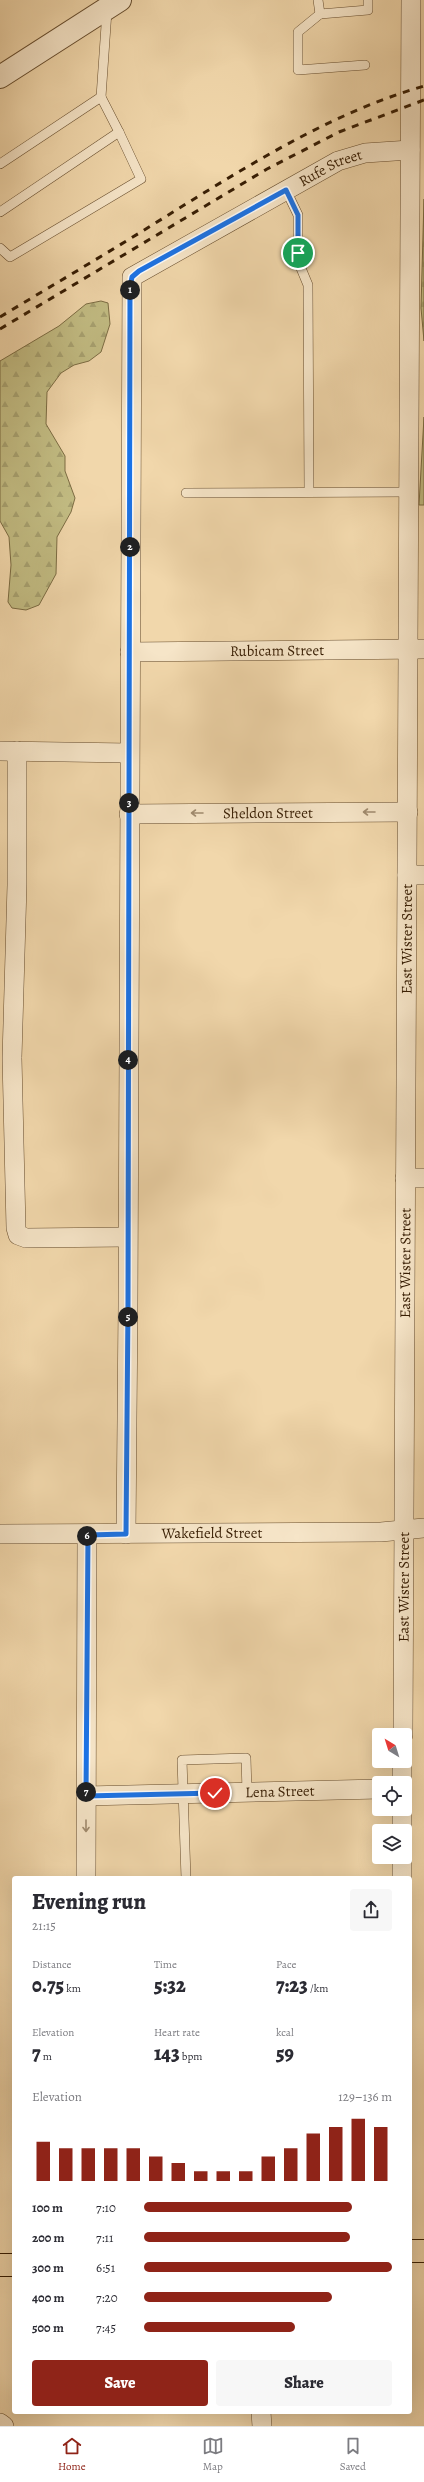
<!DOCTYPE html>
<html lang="en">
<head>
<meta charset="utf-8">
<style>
	:root { --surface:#fff; --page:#f7f7f7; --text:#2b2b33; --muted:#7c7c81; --line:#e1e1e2; --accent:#8f2418 }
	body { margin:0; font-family:Alegreya,serif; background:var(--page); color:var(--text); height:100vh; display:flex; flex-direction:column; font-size:15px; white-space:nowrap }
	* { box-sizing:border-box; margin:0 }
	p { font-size:13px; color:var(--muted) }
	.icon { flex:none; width:22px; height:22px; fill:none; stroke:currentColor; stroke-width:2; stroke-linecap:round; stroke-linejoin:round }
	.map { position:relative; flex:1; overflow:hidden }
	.details { position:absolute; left:12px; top:1876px; width:400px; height:538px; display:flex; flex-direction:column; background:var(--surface); border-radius:4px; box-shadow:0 4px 16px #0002 }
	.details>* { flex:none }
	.needle { width:26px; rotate:322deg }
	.buttons { position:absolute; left:372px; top:1728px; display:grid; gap:8px }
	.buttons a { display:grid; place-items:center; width:40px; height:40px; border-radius:4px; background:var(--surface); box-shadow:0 4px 16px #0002; font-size:20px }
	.pin { position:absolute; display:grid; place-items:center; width:34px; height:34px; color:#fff; margin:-17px; border:2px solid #fff; border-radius:50%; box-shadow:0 1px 4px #0007 }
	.km { position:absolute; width:20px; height:20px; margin:-10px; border-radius:50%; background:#222; color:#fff; font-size:11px; line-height:20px; text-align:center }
	.round { display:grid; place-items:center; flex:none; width:42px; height:42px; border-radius:4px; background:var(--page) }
	.head { display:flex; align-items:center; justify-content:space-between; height:68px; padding:0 20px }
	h1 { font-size:22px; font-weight:800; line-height:30px }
	.stats { display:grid; grid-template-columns:repeat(3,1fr); gap:6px; height:68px; padding:4px 20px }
	.stats div { display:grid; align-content:center }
	.stats b { font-size:20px; font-weight:800 }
	.stats small { font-size:11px; font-weight:400 }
	.stats p { font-size:11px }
	.chart { height:112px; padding:8px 20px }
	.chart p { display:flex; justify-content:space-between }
	.chart svg { width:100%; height:72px; margin-top:4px; stroke:var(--accent); stroke-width:6 }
	.button { display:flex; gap:8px; margin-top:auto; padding:8px 20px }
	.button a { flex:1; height:46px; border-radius:4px; background:var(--accent); color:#fff; font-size:16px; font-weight:800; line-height:46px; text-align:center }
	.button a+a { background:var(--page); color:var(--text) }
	ul { padding:0 20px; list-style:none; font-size:13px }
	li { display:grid; grid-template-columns:64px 48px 1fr; align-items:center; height:30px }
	li i { height:10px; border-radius:5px; background:var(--accent) }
	.dock { display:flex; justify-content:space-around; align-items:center; height:56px; border-top:1px solid var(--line); background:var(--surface); font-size:11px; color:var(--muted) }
	.dock a { display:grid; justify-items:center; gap:2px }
	.dock .active { color:var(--accent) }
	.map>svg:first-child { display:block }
</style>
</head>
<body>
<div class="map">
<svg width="424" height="2426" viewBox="0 0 424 2426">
	<defs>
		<pattern id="forest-firs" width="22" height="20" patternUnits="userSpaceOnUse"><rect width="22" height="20" fill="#c2bc83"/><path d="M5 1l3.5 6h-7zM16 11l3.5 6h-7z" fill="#a7a170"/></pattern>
	</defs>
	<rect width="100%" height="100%" fill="#f1d7ab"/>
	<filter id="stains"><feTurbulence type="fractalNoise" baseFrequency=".005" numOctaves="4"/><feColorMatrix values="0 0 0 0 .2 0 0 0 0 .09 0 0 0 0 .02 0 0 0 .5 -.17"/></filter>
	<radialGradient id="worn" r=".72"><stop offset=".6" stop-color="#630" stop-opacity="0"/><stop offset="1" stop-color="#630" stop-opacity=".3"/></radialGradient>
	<g fill="url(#forest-firs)" stroke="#7c6c43">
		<polygon points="424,199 424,341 421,308"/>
		<polygon points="101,301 108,303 110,324 101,352 89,361 74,365 61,373 47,392 46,424 65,456 65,471 75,498 71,512 57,537 56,574 39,605 26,610 12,608 8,602 11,565 9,537 0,521 0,361 59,326 86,304"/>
	</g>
	<polygon fill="#c2bc83" stroke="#7c6c43" points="424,417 424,505 419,505"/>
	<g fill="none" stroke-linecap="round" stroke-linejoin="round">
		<g stroke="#664c2d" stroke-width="10">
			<g id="service">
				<polyline points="318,0 320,14 368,10 368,0"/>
				<polyline points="320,14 298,32 298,70 365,65"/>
				<polyline points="101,97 107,11"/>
				<polyline points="0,164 101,97 119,132 0,212"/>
				<polyline points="286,190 298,215 298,261 308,285 309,492"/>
				<polyline points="0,248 10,257 141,179 119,132"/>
				<polyline points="186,493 408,492"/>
				<polyline points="186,1878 182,1760 246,1758 247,1792"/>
			</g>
		</g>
		<g stroke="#664c2d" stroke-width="20">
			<g id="minor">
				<path id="s1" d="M130,652L424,649"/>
				<polyline points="0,751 129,753"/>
				<polyline points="17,751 17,885 12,1058 16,1228 18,1235 26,1238 127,1237"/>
				<path id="s2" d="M129,814L408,812"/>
				<polyline points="407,875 424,875"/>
				<polyline points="405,1178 424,1178"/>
				<path id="s3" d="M0,1534L381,1532L424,1528"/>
				<path id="s4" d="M126,1534L128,1306L132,277L338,161L365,153L410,150"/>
				<path id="s5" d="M403,1735L411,0"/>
				<polyline points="402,1783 402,1761"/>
				<path id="s6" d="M86,1796L379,1789"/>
				<polyline points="402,1809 402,1831"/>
				<polyline points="402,1857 402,1878"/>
				<polyline points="86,1878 87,1535"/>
				<polyline points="261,2412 262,2426"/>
				<polyline points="0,2423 4,2426"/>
			</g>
		</g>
		<g stroke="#664c2d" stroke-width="24">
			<polyline id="tertiary" points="0,77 120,0"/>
		</g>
		<g stroke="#371d03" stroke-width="24">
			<g id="primary">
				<polyline points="410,2251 424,2251"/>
				<polyline points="0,2265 14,2265"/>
			</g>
		</g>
		<use href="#service" stroke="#f6e5c8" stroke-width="9"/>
		<use href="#minor" stroke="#f6e5c8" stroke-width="19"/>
		<use href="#tertiary" stroke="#f6e5c8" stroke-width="22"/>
		<use href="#primary" stroke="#f1d7ab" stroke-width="22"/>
		<g stroke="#371d03" stroke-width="3" stroke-dasharray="7 7" stroke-linecap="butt">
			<path d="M0,317C58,282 116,248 173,212C252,163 334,112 424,86"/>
			<polyline points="0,329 267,169 339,132 424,100"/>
		</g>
	</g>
	<defs><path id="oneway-shaft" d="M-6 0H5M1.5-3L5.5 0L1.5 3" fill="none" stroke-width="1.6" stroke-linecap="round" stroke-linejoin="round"/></defs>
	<g stroke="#a08b6f">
		<use href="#oneway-shaft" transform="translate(369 812) rotate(180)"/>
		<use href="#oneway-shaft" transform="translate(197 813) rotate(180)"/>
		<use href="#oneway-shaft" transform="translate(86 1826) rotate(90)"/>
	</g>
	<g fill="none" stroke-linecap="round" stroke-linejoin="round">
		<g stroke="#fff" stroke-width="8">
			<polyline id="route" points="215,1793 86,1796 88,1535 126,1534 128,1306 130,287 132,277 139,271 286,190 298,215 298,253"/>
		</g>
		<use href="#route" stroke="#1a73e8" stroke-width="5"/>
	</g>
	<g text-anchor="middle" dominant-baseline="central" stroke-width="3" stroke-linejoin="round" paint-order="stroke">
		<g font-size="15" fill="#371d03" stroke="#f6e5c8">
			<text stroke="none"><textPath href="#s4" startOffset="1484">Rufe Street</textPath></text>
			<text stroke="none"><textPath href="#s1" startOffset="147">Rubicam Street</textPath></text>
			<text stroke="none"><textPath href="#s2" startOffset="139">Sheldon Street</textPath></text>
			<text stroke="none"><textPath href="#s5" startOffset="796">East Wister Street</textPath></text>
			<text stroke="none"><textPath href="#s5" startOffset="472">East Wister Street</textPath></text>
			<text stroke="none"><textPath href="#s3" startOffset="212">Wakefield Street</textPath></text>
			<text stroke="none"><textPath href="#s5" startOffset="148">East Wister Street</textPath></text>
			<text stroke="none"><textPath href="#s6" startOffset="194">Lena Street</textPath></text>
		</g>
	</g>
	<rect width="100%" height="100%" filter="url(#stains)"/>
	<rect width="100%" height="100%" fill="url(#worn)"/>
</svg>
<div class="buttons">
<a><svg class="needle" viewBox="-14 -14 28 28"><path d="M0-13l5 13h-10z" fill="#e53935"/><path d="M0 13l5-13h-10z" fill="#7c7c81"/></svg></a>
<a><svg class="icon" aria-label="locate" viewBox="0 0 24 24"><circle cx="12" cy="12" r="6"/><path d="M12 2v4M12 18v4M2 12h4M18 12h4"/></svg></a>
<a><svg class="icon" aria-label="layers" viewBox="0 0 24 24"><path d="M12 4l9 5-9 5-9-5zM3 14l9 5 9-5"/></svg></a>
</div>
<div class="pin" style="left:298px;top:253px;background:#1e9e55"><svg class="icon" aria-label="arrive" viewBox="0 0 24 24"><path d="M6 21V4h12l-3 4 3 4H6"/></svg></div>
<div class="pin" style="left:215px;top:1793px;background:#d93025"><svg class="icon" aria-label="check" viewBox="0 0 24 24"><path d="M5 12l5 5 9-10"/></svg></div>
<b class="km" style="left:130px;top:290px">1</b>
<b class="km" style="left:130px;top:547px">2</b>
<b class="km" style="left:129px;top:803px">3</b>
<b class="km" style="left:128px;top:1060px">4</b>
<b class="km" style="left:128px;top:1317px">5</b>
<b class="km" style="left:87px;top:1536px">6</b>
<b class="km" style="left:86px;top:1792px">7</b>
<section class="details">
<div class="head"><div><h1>Evening run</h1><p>21:15</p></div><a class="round"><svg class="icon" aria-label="share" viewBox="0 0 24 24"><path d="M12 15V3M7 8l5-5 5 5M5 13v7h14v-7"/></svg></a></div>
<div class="stats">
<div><p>Distance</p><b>0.75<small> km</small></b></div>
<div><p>Time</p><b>5:32</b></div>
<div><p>Pace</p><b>7:23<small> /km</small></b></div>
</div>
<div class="stats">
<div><p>Elevation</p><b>7<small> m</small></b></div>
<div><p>Heart rate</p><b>143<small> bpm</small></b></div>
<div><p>kcal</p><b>59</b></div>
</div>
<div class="chart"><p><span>Elevation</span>129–136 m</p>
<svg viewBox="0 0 160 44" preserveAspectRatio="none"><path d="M5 44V20M15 44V24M25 44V24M35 44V24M45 44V24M55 44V29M65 44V33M75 44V38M85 44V38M95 44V38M105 44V29M115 44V24M125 44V15M135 44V11M145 44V6M155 44V11"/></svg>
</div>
<ul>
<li><b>100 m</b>7:10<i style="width:84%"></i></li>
<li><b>200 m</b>7:11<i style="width:83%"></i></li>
<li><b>300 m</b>6:51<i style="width:100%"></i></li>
<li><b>400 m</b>7:20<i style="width:76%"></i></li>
<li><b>500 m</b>7:45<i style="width:61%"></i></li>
</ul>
<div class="button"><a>Save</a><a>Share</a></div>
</section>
</div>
<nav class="dock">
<a class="active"><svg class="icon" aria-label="home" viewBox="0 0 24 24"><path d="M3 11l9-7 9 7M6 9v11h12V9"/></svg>Home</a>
<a><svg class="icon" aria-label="map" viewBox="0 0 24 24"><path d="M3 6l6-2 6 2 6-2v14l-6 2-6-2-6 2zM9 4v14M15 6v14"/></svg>Map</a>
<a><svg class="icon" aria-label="saved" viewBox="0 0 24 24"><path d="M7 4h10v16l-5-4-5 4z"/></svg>Saved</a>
</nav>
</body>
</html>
